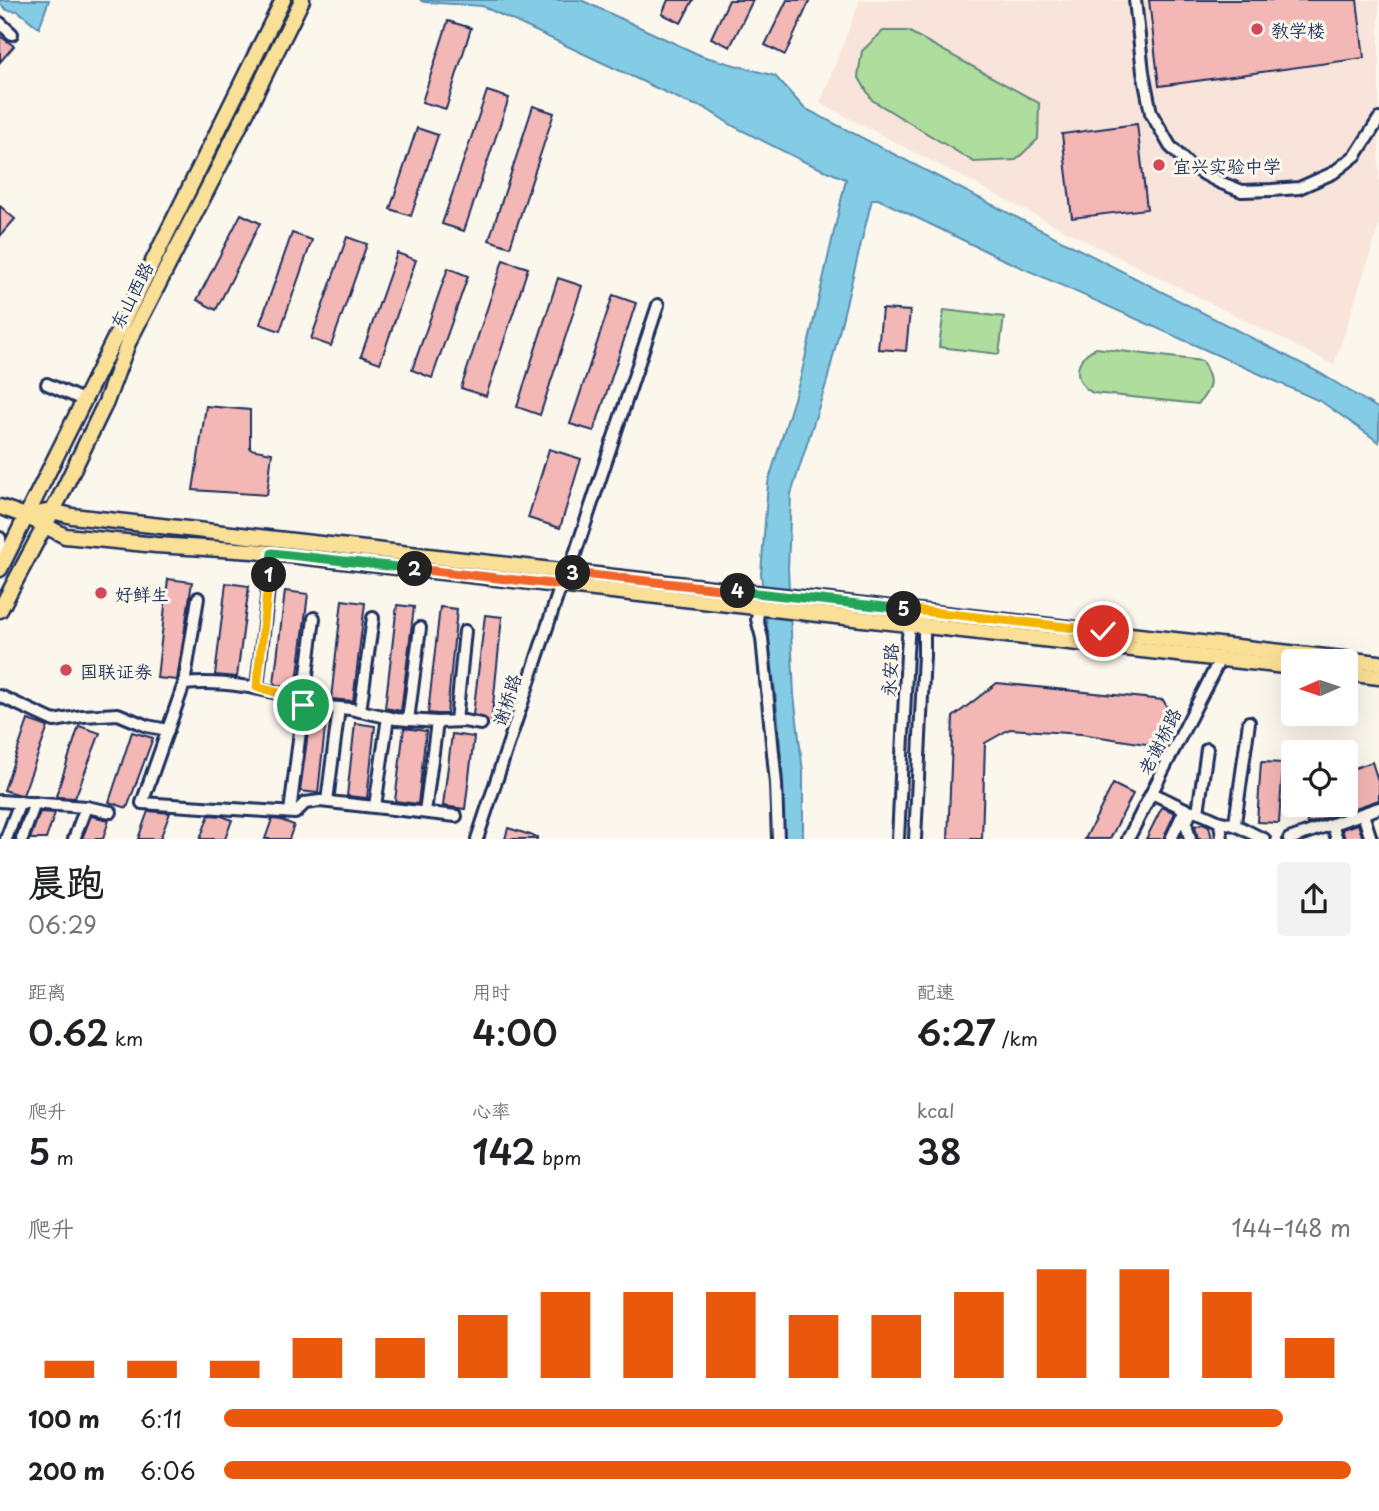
<!DOCTYPE html>
<html lang="zh">
<head>
<meta charset="utf-8">
<style>
	:root { --surface:#fff; --page:#f2f2f2; --text:#202124; --muted:#757577; --accent:#ea580c }
	body { margin:0; font-family:"Playpen Sans","LXGW WenKai TC",sans-serif; background:var(--page); color:var(--text); height:100vh; display:flex; flex-direction:column; font-size:26px; white-space:nowrap }
	* { box-sizing:border-box; margin:0 }
	p { font-size:23px; color:var(--muted) }
	.icon { flex:none; width:38px; height:38px; fill:none; stroke:currentColor; stroke-width:2; stroke-linecap:round; stroke-linejoin:round }
	.map { position:relative; height:839px; overflow:hidden }
	.side { display:flex; flex-direction:column; background:var(--surface); flex:1 }
	.side>* { flex:none }
	.needle { width:46px; rotate:267deg }
	.buttons { position:absolute; left:1281px; top:649px; display:grid; gap:14px }
	.buttons a { display:grid; place-items:center; width:77px; height:77px; border-radius:7px; background:var(--surface); box-shadow:0 7px 28px #0002; font-size:35px }
	.pin { position:absolute; display:grid; place-items:center; width:60px; height:60px; color:#fff; margin:-30px; border:4px solid #fff; border-radius:50%; box-shadow:0 2px 7px #0007 }
	.km { position:absolute; width:35px; height:35px; margin:-18px; border-radius:50%; background:#222; color:#fff; font-size:19px; line-height:35px; text-align:center }
	.round { display:grid; place-items:center; flex:none; width:74px; height:74px; border-radius:7px; background:var(--page) }
	.overview { display:flex; align-items:center; justify-content:space-between; height:119px; padding:0 28px }
	h1 { font-size:38px; font-weight:600; line-height:52px }
	.stats { display:grid; grid-template-columns:repeat(3,1fr); gap:10px; height:119px; padding:7px 28px }
	.stats div { display:grid; align-content:center }
	.stats b { font-size:35px; font-weight:600 }
	.stats small { font-size:19px; font-weight:400 }
	.stats p { font-size:19px }
	.chart { height:196px; padding:14px 28px }
	.chart p { display:flex; justify-content:space-between }
	.chart svg { width:100%; height:126px; margin-top:7px; stroke:var(--accent); stroke-width:6 }
	ul { padding:0 28px; list-style:none; font-size:23px }
	li { display:grid; grid-template-columns:112px 84px 1fr; align-items:center; height:52px }
	li i { height:18px; border-radius:9px; background:var(--accent) }
	.map>svg:first-child { display:block }
</style>
</head>
<body>
<div class="map">
<svg width="1379" height="839" viewBox="0 0 1379 839">
	<rect width="100%" height="100%" fill="#fbf7ec"/>
	<filter id="ink" filterUnits="userSpaceOnUse"><feTurbulence type="fractalNoise" baseFrequency=".0143" numOctaves="2"/><feDisplacementMap in="SourceGraphic" scale="14" xChannelSelector="R" yChannelSelector="G"/><feConvolveMatrix kernelMatrix="1 2 1 2 8 2 1 2 1" color-interpolation-filters="sRGB"/></filter>
	<g filter="url(#ink)">
		<polygon fill="#f9e4dc" points="860,0 1379,0 1379,227 1334,365 1060,228 820,103"/>
		<g fill="#aedd9d" stroke="#64867e" stroke-width="2">
			<polygon points="883,31 908,31 1039,103 1038,139 1016,160 974,162 872,100 858,76 862,51"/>
			<polygon points="944,310 1004,317 999,354 939,347"/>
			<path d="M1096,348L1202,361C1213,380 1213,387 1198,404L1093,393C1072,382 1073,358 1096,348Z"/>
		</g>
		<g fill="#84cce5" stroke="#5a8daf" stroke-width="2">
			<polygon points="0,0 49,0 39,28 18,11 7,10 0,4"/>
			<polygon points="420,0 581,0 702,56 775,76 804,108 1320,373 1379,409 1379,442 1322,402 998,257 878,199 872,199 827,381 791,494 788,569 794,695 803,772 803,839 784,839 783,782 778,717 761,574 768,483 801,376 846,179 805,162 733,126 705,108 686,102 482,6 424,2"/>
		</g>
		<g fill="#f3b7b5" stroke="#1b2f5e" stroke-width="2">
			<polygon points="668,0 693,0 681,23 662,14"/>
			<polygon points="729,0 753,0 730,47 711,38"/>
			<polygon points="787,0 810,0 785,55 765,45"/>
			<polygon points="1149,0 1357,0 1364,58 1159,86"/>
			<polygon points="448,21 471,28 446,109 422,102"/>
			<polygon points="0,36 14,46 0,62"/>
			<polygon points="487,91 509,98 464,231 442,224"/>
			<polygon points="533,106 554,113 510,247 489,240"/>
			<polygon points="1137,124 1147,209 1072,218 1062,134"/>
			<polygon points="417,128 438,135 411,216 390,209"/>
			<polygon points="0,206 15,219 0,236"/>
			<polygon points="241,214 260,223 216,310 197,300"/>
			<polygon points="292,233 312,240 280,331 260,324"/>
			<polygon points="347,237 367,244 331,346 311,339"/>
			<polygon points="397,253 416,260 380,363 361,356"/>
			<polygon points="503,260 528,268 486,396 461,388"/>
			<polygon points="448,268 468,276 432,378 412,370"/>
			<polygon points="558,278 582,286 540,415 517,407"/>
			<polygon points="613,295 636,303 594,431 570,424"/>
			<polygon points="882,309 910,311 906,351 878,349"/>
			<polygon points="206,406 250,410 250,449 272,453 267,495 193,490"/>
			<polygon points="549,449 581,459 560,528 528,518"/>
			<polygon points="168,579 192,582 177,680 157,678"/>
			<polygon points="226,583 249,586 237,677 215,675"/>
			<polygon points="285,591 308,594 296,690 274,684"/>
			<polygon points="342,600 365,603 353,701 331,699"/>
			<polygon points="397,605 414,607 401,711 385,708"/>
			<polygon points="440,607 457,609 447,714 437,714 428,713"/>
			<polygon points="485,615 502,617 491,725 489,725 485,718 473,715"/>
			<polygon points="997,683 1163,700 1169,710 1152,745 1081,734 1010,729 985,743 982,839 948,839 953,717"/>
			<polygon points="310,718 326,719 318,793 300,791"/>
			<polygon points="28,720 48,727 23,795 17,794 4,790"/>
			<polygon points="355,723 375,726 367,798 347,796"/>
			<polygon points="79,726 100,733 75,798 58,797 56,796"/>
			<polygon points="404,728 426,731 418,804 395,801"/>
			<polygon points="132,732 153,738 127,808 109,802"/>
			<polygon points="452,734 474,737 465,809 443,806"/>
			<polygon points="1261,762 1283,763 1279,823 1257,822"/>
			<polygon points="1372,762 1379,784 1379,800 1308,824 1301,805 1346,805 1346,771"/>
			<polygon points="1113,784 1133,794 1110,839 1085,839"/>
			<polygon points="1162,807 1175,813 1163,839 1146,839"/>
			<polygon points="148,811 170,813 160,839 138,839"/>
			<polygon points="40,812 55,813 46,839 30,839"/>
			<polygon points="209,815 222,816 232,820 225,839 200,839"/>
			<polygon points="91,816 109,820 103,839 82,839"/>
			<polygon points="272,819 281,820 294,825 289,839 265,839"/>
			<polygon points="1203,823 1209,826 1212,839 1198,839 1195,826"/>
			<polygon points="1358,824 1363,839 1345,839 1342,829"/>
			<polygon points="508,828 537,837 537,839 505,839"/>
		</g>
		<g fill="none" stroke-linecap="round" stroke-linejoin="round">
			<g stroke="#1b2f5e" stroke-width="16">
				<g id="minor">
					<polyline points="1135,0 1143,72 1151,113 1170,146 1191,167 1219,182 1242,191 1272,190 1299,188 1333,173 1356,155 1379,119"/>
					<polyline points="0,23 12,34"/>
					<polyline points="47,384 83,400"/>
					<polyline points="0,538 2,563"/>
					<polyline points="759,608 757,619 762,638 776,784 778,839"/>
					<polyline points="184,684 198,598"/>
					<polyline points="257,687 272,553"/>
					<polyline points="0,696 54,721 83,716 118,714 147,726 168,730"/>
					<path d="M304,700C265,689 225,680 184,684L142,803L295,813L305,803L320,801L456,816"/>
					<polyline points="303,705 351,709 396,719 437,722 464,721 481,724"/>
					<polyline points="360,711 373,618"/>
					<polyline points="408,720 420,628"/>
					<polyline points="456,721 465,631"/>
					<polyline points="1152,793 1185,809 1200,813 1220,822"/>
					<polyline points="0,801 86,807 74,839"/>
					<polyline points="327,801 339,708"/>
					<polyline points="375,806 388,717"/>
					<polyline points="86,807 111,812"/>
					<polyline points="290,812 314,618"/>
					<polyline points="425,812 437,722"/>
					<polyline points="1198,812 1207,749"/>
					<polyline points="1363,814 1371,839"/>
					<polyline points="1235,823 1249,722"/>
					<polyline points="1332,824 1337,839"/>
					<polyline points="6,839 20,802"/>
					<polyline points="22,839 35,803"/>
					<polyline points="477,839 561,585 569,572 658,305"/>
					<polyline points="898,839 907,653 909,623 912,619"/>
					<polyline points="915,839 924,655 924,625 921,619"/>
					<polyline points="1128,839 1220,659"/>
					<polyline points="1171,839 1185,809"/>
					<polyline points="1190,839 1186,823 1191,812"/>
					<path d="M1222,839L1220,822C1240,824 1246,832 1264,839"/>
					<polyline points="1289,839 1379,808"/>
				</g>
			</g>
			<g stroke="#1b2f5e" stroke-width="19">
				<g id="major">
					<polyline points="0,507 26,516 65,536 156,545 253,551 1293,667"/>
					<polyline points="26,516 52,511 72,516 1379,663"/>
					<polyline points="0,569 283,0"/>
					<polyline points="0,610 61,495 106,402 128,343 222,161 302,0"/>
					<polyline points="1346,673 1379,677"/>
				</g>
			</g>
			<use href="#minor" stroke="#fbf7ec" stroke-width="10"/>
			<use href="#major" stroke="#fadf96" stroke-width="14"/>
		</g>
	</g>
	<g fill="none" stroke-linecap="round" stroke-linejoin="round" filter="url(#ink)">
		<g stroke="#fff" stroke-width="14">
			<polyline id="split-1" points="269,575 257,687 304,700 303,705"/>
		</g>
		<g stroke="#fff" stroke-width="14">
			<polyline id="split-2" points="269,575 272,553 415,569"/>
		</g>
		<g stroke="#fff" stroke-width="14">
			<polyline id="split-3" points="415,569 561,585 569,572 573,573"/>
		</g>
		<g stroke="#fff" stroke-width="14">
			<polyline id="split-4" points="573,573 738,591"/>
		</g>
		<g stroke="#fff" stroke-width="14">
			<polyline id="split-5" points="738,591 904,609"/>
		</g>
		<g stroke="#fff" stroke-width="14">
			<polyline id="split-6" points="904,609 1103,631"/>
		</g>
		<use href="#split-1" stroke="#f5b400" stroke-width="9"/>
		<use href="#split-2" stroke="#22a559" stroke-width="9"/>
		<use href="#split-3" stroke="#f0652b" stroke-width="9"/>
		<use href="#split-4" stroke="#f0652b" stroke-width="9"/>
		<use href="#split-5" stroke="#22a559" stroke-width="9"/>
		<use href="#split-6" stroke="#f5b400" stroke-width="9"/>
	</g>
	<g fill="#d1495b" stroke="#fbf7ec" stroke-width="2.5">
		<circle cx="1257" cy="29" r="7"/>
		<circle cx="1159" cy="165" r="7"/>
		<circle cx="101" cy="593" r="7"/>
		<circle cx="66" cy="670" r="7"/>
	</g>
	<g text-anchor="middle" dominant-baseline="central" stroke-width="6" stroke-linejoin="round" paint-order="stroke">
		<g font-size="18" fill="#1b2f5e" stroke="#fbf7ec" text-anchor="start">
			<text x="1271" y="29">教学楼</text>
			<text x="1173" y="165">宜兴实验中学</text>
			<text x="115" y="593">好鲜生</text>
			<text x="80" y="670">国联证券</text>
		</g>
		<g font-size="18" fill="#1b2f5e" stroke="#fbf7ec">
			<text transform="translate(131 295) rotate(-63)">东山西路</text>
			<text transform="translate(889 670) rotate(-87)">永安路</text>
			<text transform="translate(506 700) rotate(-72)">谢桥路</text>
			<text transform="translate(1159 741) rotate(-63)">老谢桥路</text>
		</g>
	</g>
</svg>
<div class="buttons">
<a><svg class="needle" viewBox="-14 -14 28 28"><path d="M0-13l5 13h-10z" fill="#e53935"/><path d="M0 13l5-13h-10z" fill="#757577"/></svg></a>
<a><svg class="icon" aria-label="locate" viewBox="0 0 24 24"><circle cx="12" cy="12" r="6"/><path d="M12 2v4M12 18v4M2 12h4M18 12h4"/></svg></a>
</div>
<div class="pin" style="left:303px;top:705px;background:#1e9e55"><svg class="icon" aria-label="arrive" viewBox="0 0 24 24"><path d="M6 21V4h12l-3 4 3 4H6"/></svg></div>
<div class="pin" style="left:1103px;top:631px;background:#d93025"><svg class="icon" aria-label="check" viewBox="0 0 24 24"><path d="M5 12l5 5 9-10"/></svg></div>
<b class="km" style="left:269px;top:575px">1</b>
<b class="km" style="left:415px;top:569px">2</b>
<b class="km" style="left:573px;top:573px">3</b>
<b class="km" style="left:738px;top:591px">4</b>
<b class="km" style="left:904px;top:609px">5</b>
</div>
<section class="side">
<div class="overview"><div><h1>晨跑</h1><p>06:29</p></div><a class="round"><svg class="icon" aria-label="share" viewBox="0 0 24 24"><path d="M12 15V3M7 8l5-5 5 5M5 13v7h14v-7"/></svg></a></div>
<div class="stats">
<div><p>距离</p><b>0.62<small> km</small></b></div>
<div><p>用时</p><b>4:00</b></div>
<div><p>配速</p><b>6:27<small> /km</small></b></div>
</div>
<div class="stats">
<div><p>爬升</p><b>5<small> m</small></b></div>
<div><p>心率</p><b>142<small> bpm</small></b></div>
<div><p>kcal</p><b>38</b></div>
</div>
<div class="chart"><p><span>爬升</span>144–148 m</p>
<svg viewBox="0 0 160 44" preserveAspectRatio="none"><path d="M5 44V38M15 44V38M25 44V38M35 44V30M45 44V30M55 44V22M65 44V14M75 44V14M85 44V14M95 44V22M105 44V22M115 44V14M125 44V6M135 44V6M145 44V14M155 44V30"/></svg>
</div>
<ul>
<li><b>100 m</b>6:11<i style="width:94%"></i></li>
<li><b>200 m</b>6:06<i style="width:100%"></i></li>
</ul>
</section>
</body>
</html>
